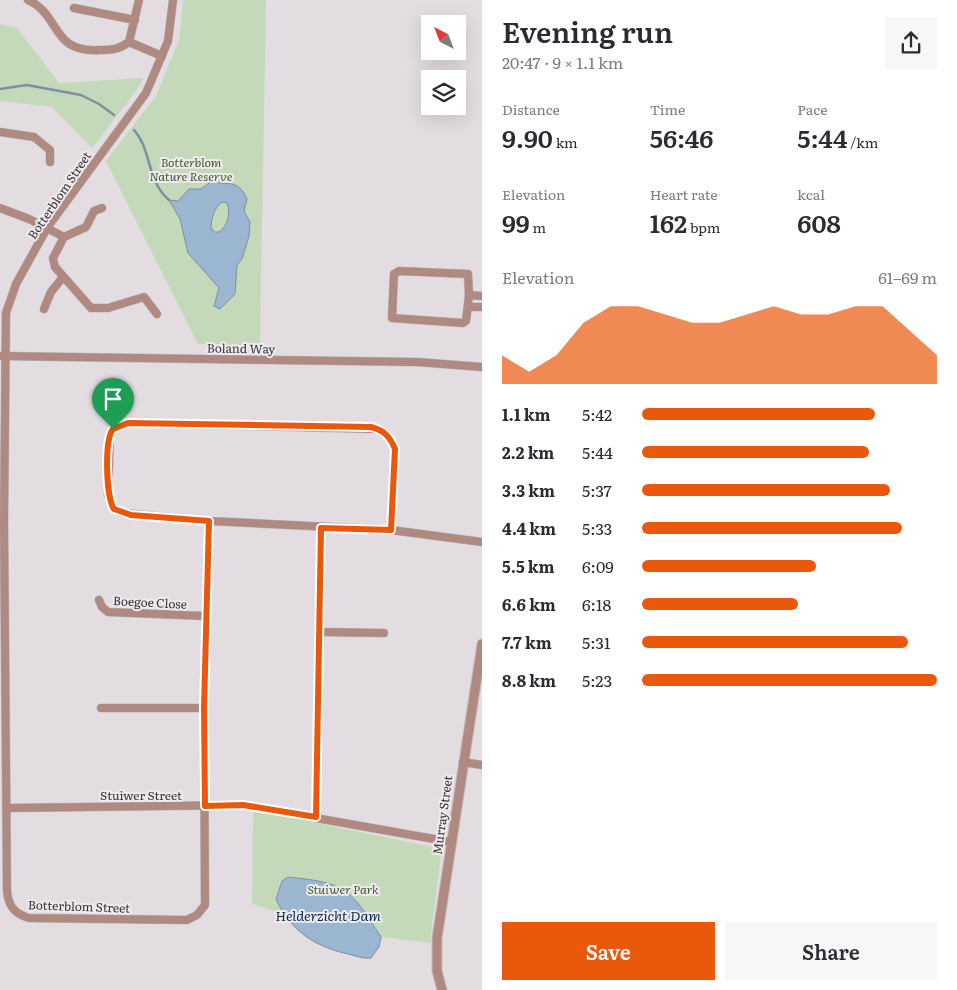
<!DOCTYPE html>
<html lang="en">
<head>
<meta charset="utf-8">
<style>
	:root { --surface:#fff; --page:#f7f7f7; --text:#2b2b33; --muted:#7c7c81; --accent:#ea580c }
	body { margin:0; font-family:Literata,serif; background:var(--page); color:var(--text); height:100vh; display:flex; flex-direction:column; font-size:19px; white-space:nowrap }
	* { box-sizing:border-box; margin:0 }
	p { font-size:16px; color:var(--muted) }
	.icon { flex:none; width:28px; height:28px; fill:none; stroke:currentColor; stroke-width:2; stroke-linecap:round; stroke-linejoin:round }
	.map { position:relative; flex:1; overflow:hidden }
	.panel { display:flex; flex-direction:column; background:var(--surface); width:475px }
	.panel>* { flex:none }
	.needle { width:32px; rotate:318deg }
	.tools { position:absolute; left:421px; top:15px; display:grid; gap:10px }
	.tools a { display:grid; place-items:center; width:45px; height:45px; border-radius:0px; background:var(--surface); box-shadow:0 5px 20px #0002; font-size:25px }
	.pin { position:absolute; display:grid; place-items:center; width:42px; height:42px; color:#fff; margin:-51px -21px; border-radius:50% 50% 50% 0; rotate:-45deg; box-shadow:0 0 5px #0007 }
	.pin .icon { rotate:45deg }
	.round { display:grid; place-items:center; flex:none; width:52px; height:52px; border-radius:0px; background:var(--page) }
	.head { display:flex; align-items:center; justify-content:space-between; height:85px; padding:0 20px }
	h1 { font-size:28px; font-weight:600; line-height:38px }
	.figures { display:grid; grid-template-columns:repeat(3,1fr); gap:8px; height:85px; padding:5px 20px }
	.figures div { display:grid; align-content:center }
	.figures b { font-size:25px; font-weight:600 }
	.figures small { font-size:14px; font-weight:400 }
	.figures p { font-size:14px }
	.chart { height:140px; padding:10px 20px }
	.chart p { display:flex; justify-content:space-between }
	.chart svg { width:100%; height:90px; margin-top:5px; fill:var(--accent); opacity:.7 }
	.primary-button { display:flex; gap:10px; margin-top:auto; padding:10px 20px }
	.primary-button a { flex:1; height:58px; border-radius:0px; background:var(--accent); color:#fff; font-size:20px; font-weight:600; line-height:58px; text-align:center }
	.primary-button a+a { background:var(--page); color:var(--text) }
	ul { padding:0 20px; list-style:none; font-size:16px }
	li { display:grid; grid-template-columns:80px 60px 1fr; align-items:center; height:38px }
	li i { height:12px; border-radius:6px; background:var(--accent) }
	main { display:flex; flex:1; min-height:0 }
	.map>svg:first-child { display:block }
</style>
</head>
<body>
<main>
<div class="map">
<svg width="482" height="990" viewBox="0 0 482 990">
	<rect width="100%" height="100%" fill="#e3dde2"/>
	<g fill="#c4d9ba">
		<polygon points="183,0 266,0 260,345 198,344 106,161 156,96 179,40"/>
		<polygon points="0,24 17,28 59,83 143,78 139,87 92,148 52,107 0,101"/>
		<polygon points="253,810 438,848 441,855 430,943 382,937 379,947 371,958 356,957 315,943 278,912 252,904"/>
	</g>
	<g fill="#9bb6d1" stroke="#7d8fa2" fill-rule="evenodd">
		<path d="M212,181C228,187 237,177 247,199L244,211L250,222L249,236L242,259L237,265L235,294L220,309L214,306L219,288L188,253L180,219L169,200L178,201L189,189H201ZM222,202L227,203C231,213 228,226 219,232H214L211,227C212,216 214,209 222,202Z"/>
		<path d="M288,877C348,883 350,889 381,937L379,947L371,958C362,959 357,956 348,954C316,947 290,931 276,899L282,881Z"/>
	</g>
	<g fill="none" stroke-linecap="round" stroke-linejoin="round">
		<g stroke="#7d8fa2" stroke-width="2.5">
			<polyline points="0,89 27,85 81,95 99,104 114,115"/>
			<path d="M134,130C152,150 146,180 169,200"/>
		</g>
		<g stroke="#c0bbbf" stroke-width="9">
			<g id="minor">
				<path d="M28,0C62,16 50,53 100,50C112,50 120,49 129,42L139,0"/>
				<path d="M173,0L168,41L146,93L47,228L16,284L6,313L4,521L7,891C8,905 14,914 29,918L187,920L197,915L205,905L204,708L209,521"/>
				<polyline points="74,8 135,20"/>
				<polyline points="129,42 162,56"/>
				<polyline points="0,132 34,137 50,150 50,162"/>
				<polyline points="0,208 29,219 64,237 53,258 55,267 91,308 108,308 144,297 157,314"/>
				<polyline points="64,237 86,227 94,211 102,208"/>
				<polygon points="399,271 468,274 469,295 466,321 463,323 392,318 394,274"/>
				<polyline points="469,295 482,296"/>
				<polyline points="469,307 482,307"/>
				<polyline points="44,309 51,292 63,277"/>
				<polyline points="0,356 417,362 482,367"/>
				<polyline points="391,530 395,449 387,435 378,429 128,423 119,425 110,434 108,495 114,509 123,513 209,521 391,530 482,542"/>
				<polyline points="99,600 102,607 108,612 205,616"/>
				<polyline points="319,632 384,633"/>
				<polyline points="101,708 204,708"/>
				<polyline points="463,762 482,765"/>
				<polyline points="8,808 243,805 451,842"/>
				<polyline points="316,817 321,528"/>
			</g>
		</g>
		<g stroke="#c0bbbf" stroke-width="11">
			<polyline id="tertiary" points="442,990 437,971 437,938 482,644"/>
		</g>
		<use href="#minor" stroke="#b08a80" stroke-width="8"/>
		<use href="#tertiary" stroke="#b08a80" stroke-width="9"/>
	</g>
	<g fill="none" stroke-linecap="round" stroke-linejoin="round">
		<g stroke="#fff" stroke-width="10">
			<path id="route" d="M128,423L371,427C384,430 390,437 395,449L391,530L321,528L316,817L243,805L205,806L204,708L209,521L131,515L114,509C106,497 104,441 113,429Z"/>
		</g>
		<use href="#route" stroke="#ea580c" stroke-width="6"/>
	</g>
	<g text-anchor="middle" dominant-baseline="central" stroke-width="4" stroke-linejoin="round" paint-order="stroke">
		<g font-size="12" font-style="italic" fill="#3d5c2e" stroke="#f0eaef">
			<text x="191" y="162">Botterblom<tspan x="191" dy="14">Nature Reserve</tspan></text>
			<text x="343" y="889">Stuiwer Park</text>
		</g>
		<g font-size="12" fill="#363435" stroke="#f0eaef">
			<text transform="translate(59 195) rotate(-56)">Botterblom Street</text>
			<text transform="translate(241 348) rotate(1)">Boland Way</text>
			<text transform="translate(150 602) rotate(3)">Boegoe Close</text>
			<text x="141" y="795">Stuiwer Street</text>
			<text transform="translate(442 815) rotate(-82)">Murray Street</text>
			<text transform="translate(79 906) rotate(2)">Botterblom Street</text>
		</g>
		<g font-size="14" font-style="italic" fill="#002b4e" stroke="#f0eaef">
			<text x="328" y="915">Helderzicht Dam</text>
		</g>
	</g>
</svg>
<div class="tools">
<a><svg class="needle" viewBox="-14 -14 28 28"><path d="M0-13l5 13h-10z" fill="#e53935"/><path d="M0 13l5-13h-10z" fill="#7c7c81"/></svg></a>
<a><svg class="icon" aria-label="layers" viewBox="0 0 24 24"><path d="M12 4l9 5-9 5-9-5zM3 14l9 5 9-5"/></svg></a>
</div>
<div class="pin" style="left:113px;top:429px;background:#1e9e55"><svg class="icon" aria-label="arrive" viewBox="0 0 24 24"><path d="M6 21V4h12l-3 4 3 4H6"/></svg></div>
</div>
<section class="panel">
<div class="head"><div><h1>Evening run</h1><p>20:47 · 9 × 1.1 km</p></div><a class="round"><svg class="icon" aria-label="share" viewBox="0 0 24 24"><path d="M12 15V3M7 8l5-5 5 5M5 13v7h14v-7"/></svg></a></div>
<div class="figures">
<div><p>Distance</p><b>9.90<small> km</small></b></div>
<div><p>Time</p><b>56:46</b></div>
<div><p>Pace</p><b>5:44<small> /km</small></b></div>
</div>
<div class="figures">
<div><p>Elevation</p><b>99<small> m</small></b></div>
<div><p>Heart rate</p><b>162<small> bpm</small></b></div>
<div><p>kcal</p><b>608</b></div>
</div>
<div class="chart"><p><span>Elevation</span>61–69 m</p>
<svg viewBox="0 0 160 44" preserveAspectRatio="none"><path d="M0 44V30L10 38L20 30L30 14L40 6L50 6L60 10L70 14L80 14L90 10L100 6L110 10L120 10L130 6L140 6L150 18L160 30V44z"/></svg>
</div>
<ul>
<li><b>1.1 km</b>5:42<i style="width:79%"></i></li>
<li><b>2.2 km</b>5:44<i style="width:77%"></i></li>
<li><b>3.3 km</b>5:37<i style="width:84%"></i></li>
<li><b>4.4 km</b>5:33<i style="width:88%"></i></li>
<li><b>5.5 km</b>6:09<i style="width:59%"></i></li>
<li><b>6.6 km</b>6:18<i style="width:53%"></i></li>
<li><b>7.7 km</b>5:31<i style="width:90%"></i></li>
<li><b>8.8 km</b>5:23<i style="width:100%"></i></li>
</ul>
<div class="primary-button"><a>Save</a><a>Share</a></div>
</section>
</main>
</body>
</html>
